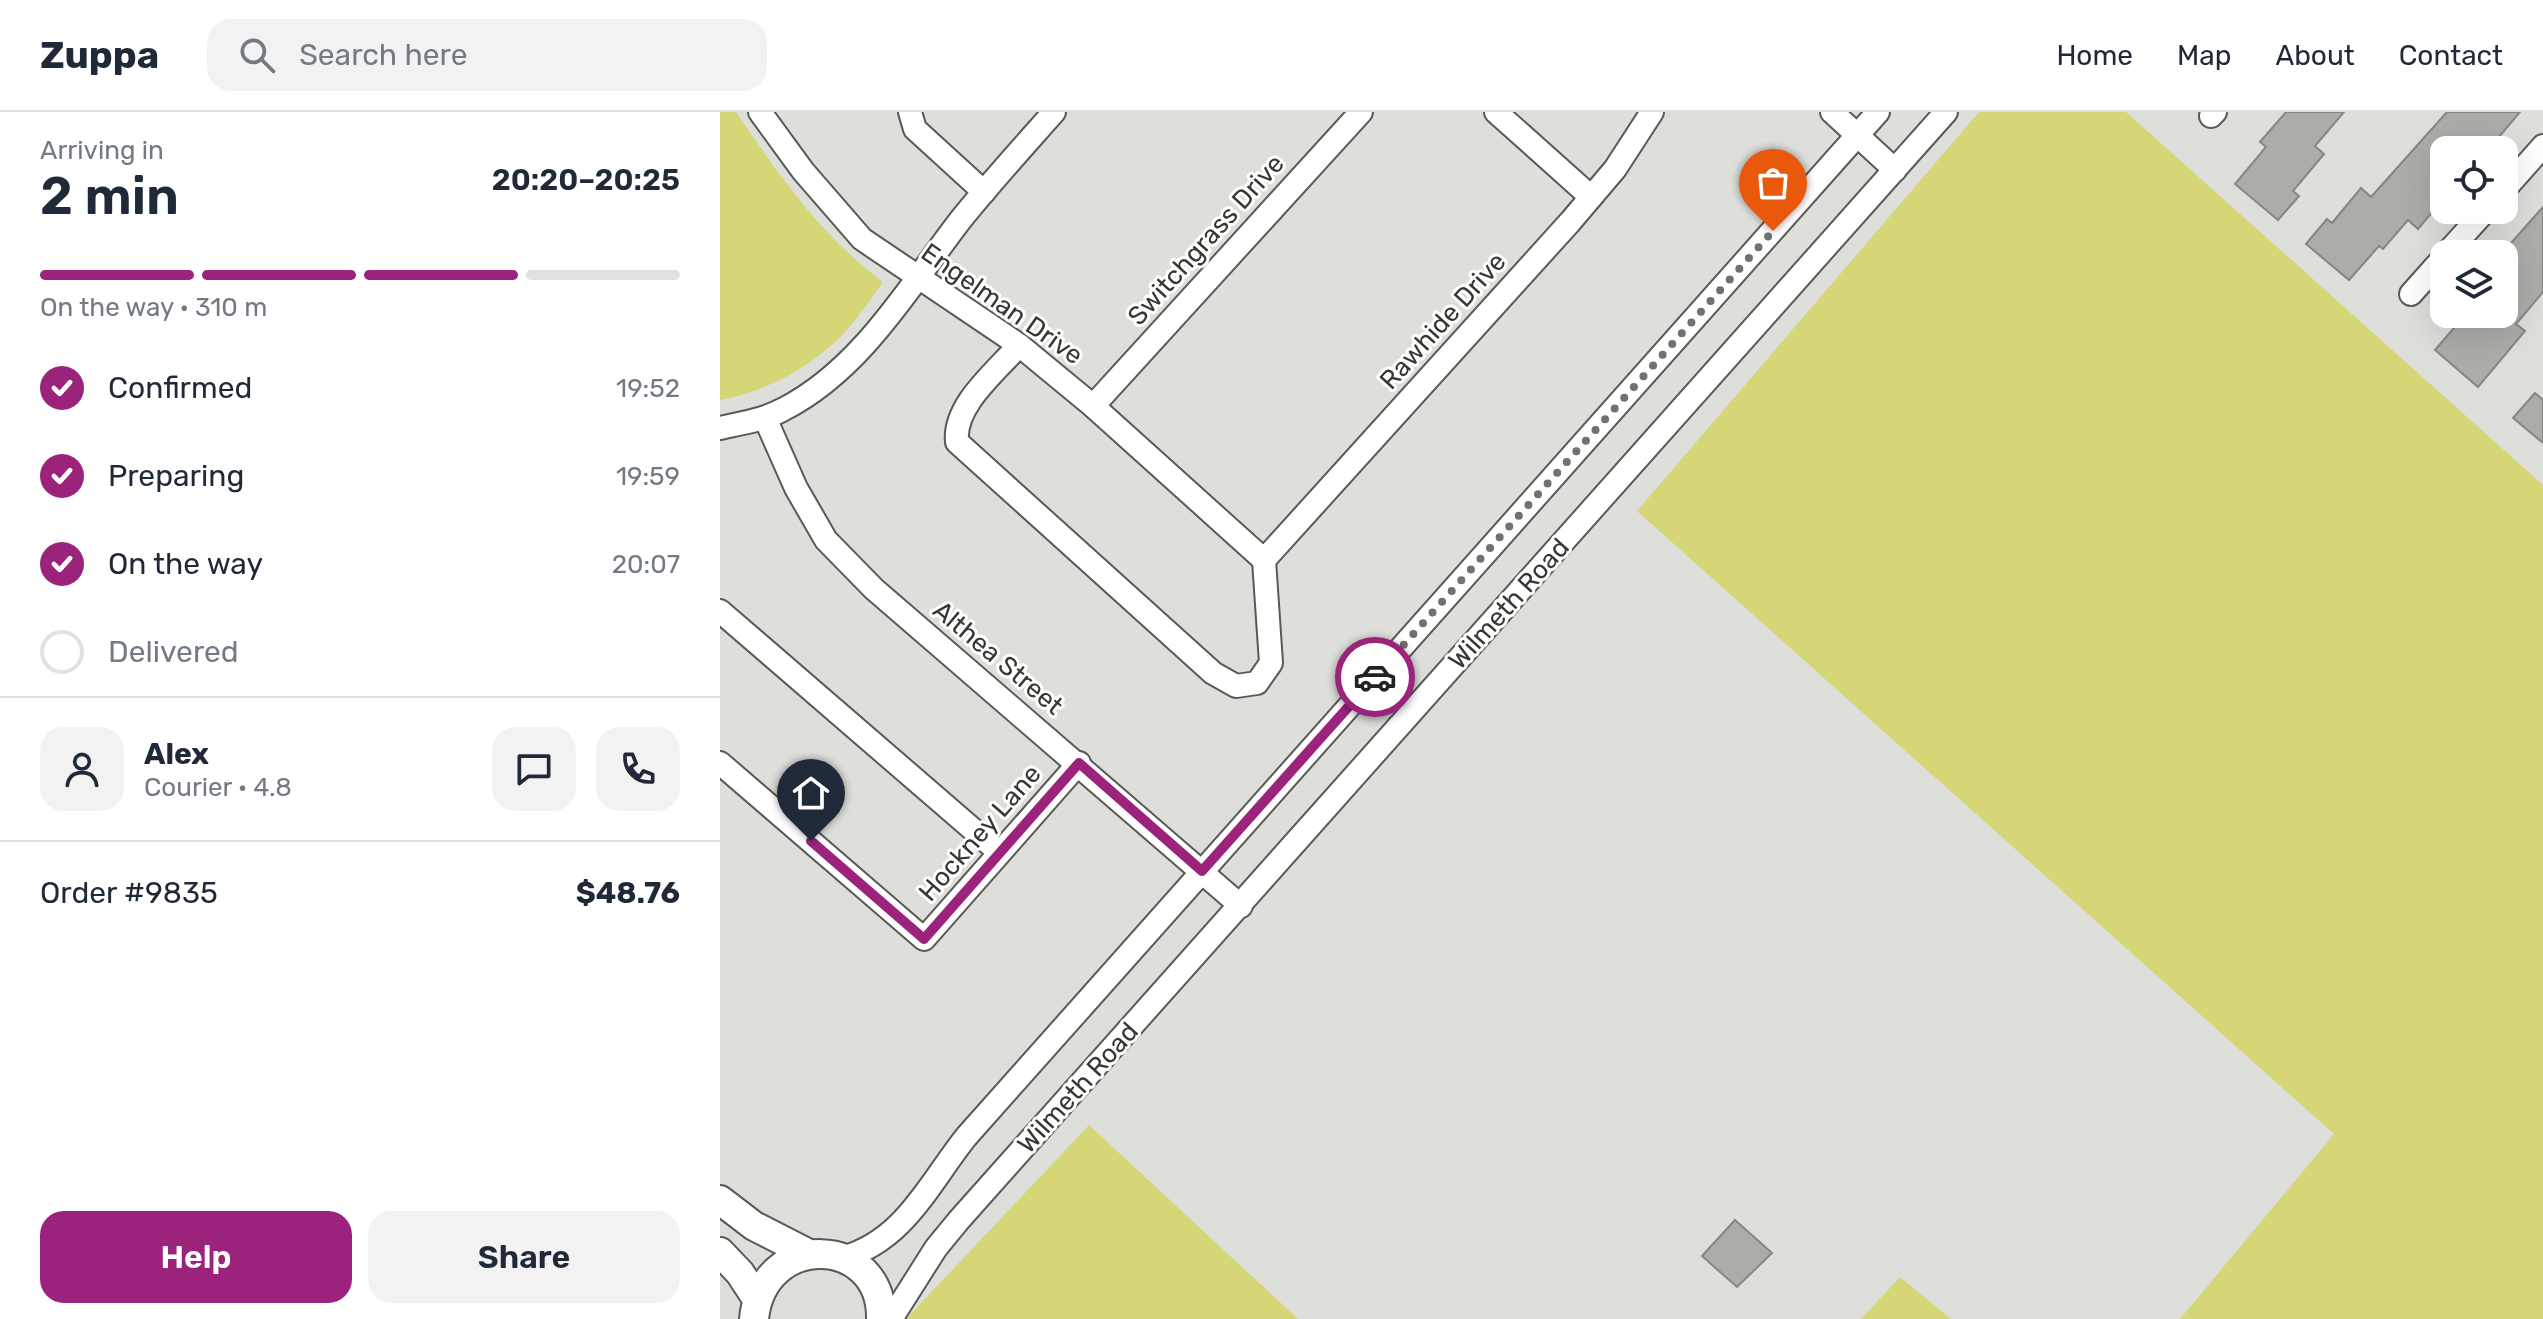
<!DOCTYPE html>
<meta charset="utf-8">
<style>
:root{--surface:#fff;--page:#f2f2f3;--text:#1f2937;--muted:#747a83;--line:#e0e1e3;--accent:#9c237b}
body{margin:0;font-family:Rubik,sans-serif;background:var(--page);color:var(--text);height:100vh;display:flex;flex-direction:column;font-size:30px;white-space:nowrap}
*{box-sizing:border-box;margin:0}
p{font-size:26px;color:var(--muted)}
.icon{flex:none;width:44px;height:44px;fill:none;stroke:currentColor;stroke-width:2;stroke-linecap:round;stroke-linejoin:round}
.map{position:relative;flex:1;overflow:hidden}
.drawer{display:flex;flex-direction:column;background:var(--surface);width:720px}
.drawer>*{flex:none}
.buttons{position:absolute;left:1710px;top:24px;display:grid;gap:16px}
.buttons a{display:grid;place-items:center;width:88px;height:88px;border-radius:16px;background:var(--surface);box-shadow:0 8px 32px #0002;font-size:40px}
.pin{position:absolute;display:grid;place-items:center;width:68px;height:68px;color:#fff;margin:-82px -34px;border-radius:50% 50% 50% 0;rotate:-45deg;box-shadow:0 0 8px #0007}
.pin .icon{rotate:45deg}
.courier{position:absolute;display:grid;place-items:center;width:80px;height:80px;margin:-40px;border:6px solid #9c237b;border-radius:50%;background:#fff;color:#222;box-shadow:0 2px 10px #0007}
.headline em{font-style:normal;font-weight:600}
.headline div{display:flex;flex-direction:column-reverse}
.headline{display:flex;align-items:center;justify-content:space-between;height:136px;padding:0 40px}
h1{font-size:52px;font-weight:600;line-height:60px}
.bar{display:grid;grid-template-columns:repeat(4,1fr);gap:12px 8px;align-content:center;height:96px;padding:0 40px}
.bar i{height:10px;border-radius:6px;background:var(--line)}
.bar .active{background:var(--accent)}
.bar p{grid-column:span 4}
.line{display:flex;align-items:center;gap:20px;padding:0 40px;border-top:2px solid var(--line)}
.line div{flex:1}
.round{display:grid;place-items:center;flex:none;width:84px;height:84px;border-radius:24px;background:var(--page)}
ol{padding:0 40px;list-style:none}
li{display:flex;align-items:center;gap:24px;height:88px}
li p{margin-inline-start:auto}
li .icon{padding:8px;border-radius:50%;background:var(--accent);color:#fff;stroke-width:4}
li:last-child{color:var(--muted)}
li i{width:44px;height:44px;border:4px solid var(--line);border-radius:50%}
.cta{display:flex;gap:16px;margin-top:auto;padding:16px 40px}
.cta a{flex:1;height:92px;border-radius:24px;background:var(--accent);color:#fff;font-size:32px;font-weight:600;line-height:92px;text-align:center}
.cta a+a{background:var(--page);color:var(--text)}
header{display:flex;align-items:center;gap:48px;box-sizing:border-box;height:112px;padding:0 40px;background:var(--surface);border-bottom:2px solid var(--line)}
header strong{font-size:38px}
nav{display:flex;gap:44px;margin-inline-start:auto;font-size:28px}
.search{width:560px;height:72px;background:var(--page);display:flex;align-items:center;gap:20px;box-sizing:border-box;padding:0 28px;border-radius:24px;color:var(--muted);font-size:30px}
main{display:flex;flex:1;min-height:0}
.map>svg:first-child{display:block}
.green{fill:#d5d675}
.building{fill:#acaca9;stroke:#868683;stroke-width:2}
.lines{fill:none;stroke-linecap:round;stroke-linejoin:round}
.minor-casing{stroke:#595956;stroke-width:26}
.major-casing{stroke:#595956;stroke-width:32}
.minor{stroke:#fff;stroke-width:22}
.major{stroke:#fff;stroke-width:28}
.done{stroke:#717170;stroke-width:8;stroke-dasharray:0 14.4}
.route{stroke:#9c237b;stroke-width:10}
.labels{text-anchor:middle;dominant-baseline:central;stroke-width:6;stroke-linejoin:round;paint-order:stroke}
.street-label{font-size:26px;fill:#373736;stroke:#fffffe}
</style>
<header>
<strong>Zuppa</strong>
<div class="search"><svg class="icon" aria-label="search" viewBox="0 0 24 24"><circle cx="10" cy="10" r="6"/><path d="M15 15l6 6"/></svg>Search here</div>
<nav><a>Home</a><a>Map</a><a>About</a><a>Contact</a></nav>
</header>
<main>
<section class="drawer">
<div class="headline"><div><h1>2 min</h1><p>Arriving in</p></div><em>20:20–20:25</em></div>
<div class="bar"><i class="active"></i><i class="active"></i><i class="active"></i><i></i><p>On the way · 310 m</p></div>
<ol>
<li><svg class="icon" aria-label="check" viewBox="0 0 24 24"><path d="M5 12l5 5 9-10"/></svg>Confirmed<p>19:52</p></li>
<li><svg class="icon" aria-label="check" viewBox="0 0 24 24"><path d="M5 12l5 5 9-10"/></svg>Preparing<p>19:59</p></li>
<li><svg class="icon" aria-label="check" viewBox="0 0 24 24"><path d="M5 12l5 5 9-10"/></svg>On the way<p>20:07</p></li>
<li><i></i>Delivered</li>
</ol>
<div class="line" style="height:144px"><a class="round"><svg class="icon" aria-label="person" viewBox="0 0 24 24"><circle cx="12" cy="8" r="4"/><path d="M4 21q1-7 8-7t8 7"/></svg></a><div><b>Alex</b><p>Courier · 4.8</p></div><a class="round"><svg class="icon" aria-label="chat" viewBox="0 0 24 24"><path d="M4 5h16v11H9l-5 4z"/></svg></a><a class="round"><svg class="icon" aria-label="phone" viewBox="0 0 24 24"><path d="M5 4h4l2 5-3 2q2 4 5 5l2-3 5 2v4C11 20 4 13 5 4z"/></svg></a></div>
<div class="line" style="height:104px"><div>Order #9835</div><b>$48.76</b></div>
<div class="cta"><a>Help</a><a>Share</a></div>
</section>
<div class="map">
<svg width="1823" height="1207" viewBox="0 0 1823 1207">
<rect width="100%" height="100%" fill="#dededb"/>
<g class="green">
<path d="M 0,0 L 16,0 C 59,63 101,124 163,170 C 151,186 139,205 125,220 C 93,254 46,280 0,288 Z"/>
<polygon points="1259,0 1406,0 1823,373 1823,1207 1460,1207 1614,1022 917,399"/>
<polygon points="369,1013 578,1207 186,1207"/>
<polygon points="1180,1165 1231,1207 1141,1207"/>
</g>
<g class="building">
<polygon points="1566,0 1624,0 1595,34 1604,42 1573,79 1579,84 1558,108 1515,72 1546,35 1540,30"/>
<polygon points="1727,0 1800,0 1768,38 1724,38 1724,86 1698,117 1688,108 1663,137 1659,134 1629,168 1586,132 1607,107 1612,111 1641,76 1651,85"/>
<polygon points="1823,95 1823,180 1796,212 1805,219 1758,275 1715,238 1746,202 1784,202 1784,139"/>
<polygon points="1815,281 1823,288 1823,331 1793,306"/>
<polygon points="1015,1108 1052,1141 1017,1175 982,1144"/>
</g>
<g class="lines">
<g class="minor-casing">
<g id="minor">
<polyline points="40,0 83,59 142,127 299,233 373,294 544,448"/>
<polyline points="190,0 195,17 264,80"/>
<polyline points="776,0 871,85"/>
<polyline points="1112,0 1175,58"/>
<polyline points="1491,4 1495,0"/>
<polyline points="1784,78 1823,34"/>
<polyline points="1726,142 1766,98"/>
<polyline points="1691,182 1724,145"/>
<path d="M 299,233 C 277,259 233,293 237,330 L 493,561 L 516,574 L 537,571 L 551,551 L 544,448"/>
<polyline points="373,294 641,0"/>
<polyline points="45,306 76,376 106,428 154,477 521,794"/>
<path d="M 0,316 C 22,311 44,308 64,297 C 142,257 190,173 242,106 C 271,70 303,35 334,0"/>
<polyline points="544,448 850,110 895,57 932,0"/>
<polyline points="0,499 279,740"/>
<polyline points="0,651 204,827 359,651"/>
<path d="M 122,1146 C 184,1129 208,1073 246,1025 L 1158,0"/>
<polyline points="171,1207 216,1136 239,1108 1226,0"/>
</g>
</g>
<g class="major-casing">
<g id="major">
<polyline points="0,1088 34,1114 89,1142"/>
<polyline points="0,1140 20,1161 37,1187"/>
<path d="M 34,1207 C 43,1118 163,1123 161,1207"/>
</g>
</g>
<use href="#minor" class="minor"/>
<use href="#major" class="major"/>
</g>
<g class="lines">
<polyline class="done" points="655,565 1053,119"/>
<polyline class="route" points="91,729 204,827 359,651 482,759 655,565"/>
</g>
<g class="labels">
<g class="street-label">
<text transform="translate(486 128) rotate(-48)">Switchgrass Drive</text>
<text transform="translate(282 192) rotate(35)">Engelman Drive</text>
<text transform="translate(723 209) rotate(-48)">Rawhide Drive</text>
<text transform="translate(789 492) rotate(-48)">Wilmeth Road</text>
<text transform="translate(278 546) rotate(40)">Althea Street</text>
<text transform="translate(260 721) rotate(-49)">Hockney Lane</text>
<text transform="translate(358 976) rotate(-48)">Wilmeth Road</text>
</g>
</g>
</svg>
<div class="buttons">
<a><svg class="icon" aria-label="locate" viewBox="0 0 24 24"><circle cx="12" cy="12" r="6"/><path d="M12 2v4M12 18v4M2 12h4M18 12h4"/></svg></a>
<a><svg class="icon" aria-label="layers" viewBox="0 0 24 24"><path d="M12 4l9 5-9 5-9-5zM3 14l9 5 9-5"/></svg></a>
</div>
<div class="pin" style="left:1053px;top:119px;background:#ea580c"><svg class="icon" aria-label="bag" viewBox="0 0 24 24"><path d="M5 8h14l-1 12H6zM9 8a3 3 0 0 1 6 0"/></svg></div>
<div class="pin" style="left:91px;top:729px;background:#1f2937"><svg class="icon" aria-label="home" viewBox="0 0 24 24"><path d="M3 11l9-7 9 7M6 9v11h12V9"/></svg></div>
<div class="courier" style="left:655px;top:565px"><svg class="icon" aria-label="car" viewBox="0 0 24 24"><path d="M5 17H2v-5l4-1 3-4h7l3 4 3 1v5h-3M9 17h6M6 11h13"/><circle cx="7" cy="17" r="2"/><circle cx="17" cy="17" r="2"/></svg></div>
</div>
</main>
